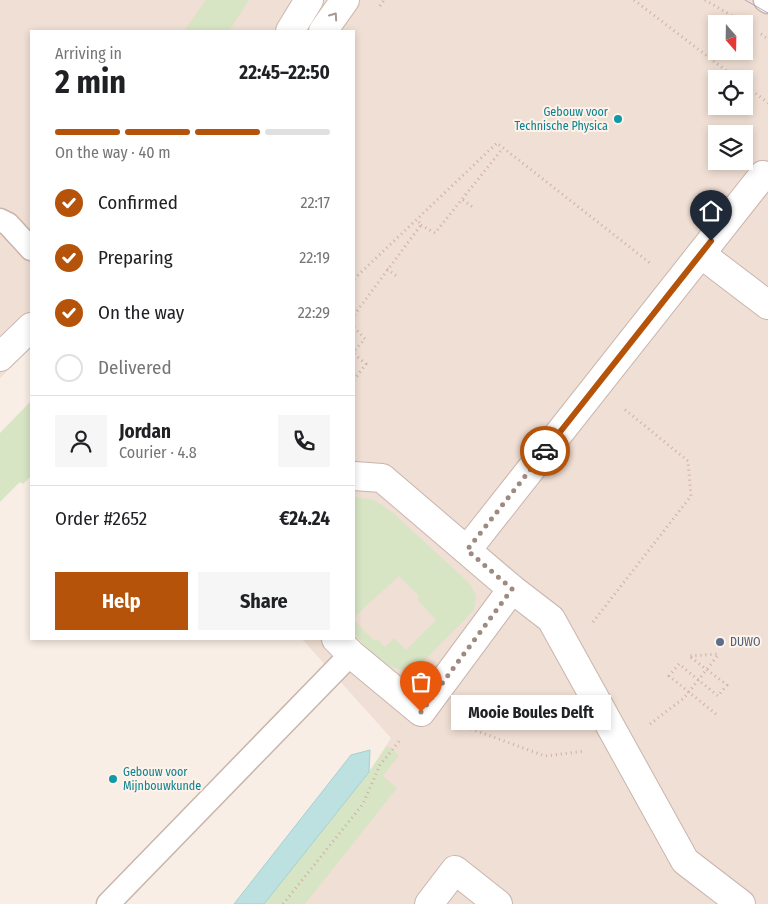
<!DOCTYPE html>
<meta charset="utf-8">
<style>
:root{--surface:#fff;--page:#f6f6f6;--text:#202124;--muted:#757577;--line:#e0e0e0;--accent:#b45309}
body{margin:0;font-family:"Fira Sans Condensed",sans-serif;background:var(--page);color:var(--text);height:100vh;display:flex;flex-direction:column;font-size:19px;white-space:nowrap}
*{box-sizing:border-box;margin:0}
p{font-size:16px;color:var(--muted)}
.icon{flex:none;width:28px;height:28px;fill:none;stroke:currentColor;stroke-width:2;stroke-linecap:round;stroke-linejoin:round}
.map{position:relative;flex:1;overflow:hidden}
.panel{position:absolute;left:30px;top:30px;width:325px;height:610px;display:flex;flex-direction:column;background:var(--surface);border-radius:0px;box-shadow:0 2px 8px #0003}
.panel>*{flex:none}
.needle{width:32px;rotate:160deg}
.controls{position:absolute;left:708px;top:15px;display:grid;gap:10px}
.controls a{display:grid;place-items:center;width:45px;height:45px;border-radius:0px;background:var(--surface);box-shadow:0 2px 8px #0003;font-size:25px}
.pin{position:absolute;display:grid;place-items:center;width:42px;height:42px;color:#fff;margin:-51px -21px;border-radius:50% 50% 50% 0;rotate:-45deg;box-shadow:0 0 5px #0007}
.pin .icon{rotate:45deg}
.courier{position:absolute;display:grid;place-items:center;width:50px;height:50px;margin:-25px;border:4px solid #b45309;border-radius:50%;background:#fff;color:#222;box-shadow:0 1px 6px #0007}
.bubble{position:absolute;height:35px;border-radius:0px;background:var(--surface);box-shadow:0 2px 8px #0003;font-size:16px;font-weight:700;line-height:35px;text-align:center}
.summary em{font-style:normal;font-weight:700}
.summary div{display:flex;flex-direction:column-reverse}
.summary{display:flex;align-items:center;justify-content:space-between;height:85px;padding:0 25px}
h1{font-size:32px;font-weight:700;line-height:38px}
.bar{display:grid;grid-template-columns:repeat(4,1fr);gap:8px 5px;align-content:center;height:60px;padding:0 25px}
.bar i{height:6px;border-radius:4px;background:var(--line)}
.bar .selected{background:var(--accent)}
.bar p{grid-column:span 4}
.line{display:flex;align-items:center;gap:12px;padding:0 25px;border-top:1px solid var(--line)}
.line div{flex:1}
.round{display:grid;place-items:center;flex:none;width:52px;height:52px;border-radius:0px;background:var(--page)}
ol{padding:0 25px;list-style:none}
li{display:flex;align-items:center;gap:15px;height:55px}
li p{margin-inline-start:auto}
li .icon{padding:5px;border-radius:50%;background:var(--accent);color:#fff;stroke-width:4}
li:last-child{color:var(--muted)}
li i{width:28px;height:28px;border:2px solid var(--line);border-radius:50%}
.primary-button{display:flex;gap:10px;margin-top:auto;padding:10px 25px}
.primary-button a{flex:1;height:58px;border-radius:0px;background:var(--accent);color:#fff;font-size:20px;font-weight:700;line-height:58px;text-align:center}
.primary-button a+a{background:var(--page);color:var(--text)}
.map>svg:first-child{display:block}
.residential{fill:#f0dfd4;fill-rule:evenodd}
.green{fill:#d7e5c5}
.water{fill:#bce1e0;stroke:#a3d1d1}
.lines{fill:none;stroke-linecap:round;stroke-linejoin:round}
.service-casing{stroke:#c9b5ac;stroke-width:25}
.pedestrian-casing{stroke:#c9b5ac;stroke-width:30}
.minor-casing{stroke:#c9b5ac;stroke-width:30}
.secondary-casing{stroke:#ceb7ad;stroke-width:30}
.path{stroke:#d0aea3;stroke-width:3;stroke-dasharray:1 4;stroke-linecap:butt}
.service{stroke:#fff;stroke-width:22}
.pedestrian{stroke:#fff;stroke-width:28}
.minor{stroke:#fff;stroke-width:28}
.secondary{stroke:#fff;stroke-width:28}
.tram{stroke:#b0a5c1;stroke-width:1}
.oneway{stroke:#a99894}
.done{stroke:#9f8a82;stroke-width:5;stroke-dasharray:0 9}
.route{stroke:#b45309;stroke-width:6}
.culture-dot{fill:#0f9aa8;stroke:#fdf3eb;stroke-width:2}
.service-dot{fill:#5c6f8a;stroke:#fdf3eb;stroke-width:2}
.labels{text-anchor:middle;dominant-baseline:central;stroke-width:4;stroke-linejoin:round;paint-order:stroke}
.culture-label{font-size:12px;fill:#0d838f;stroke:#fdf3eb;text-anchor:end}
.service-label{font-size:12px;fill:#4e5e75;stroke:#fdf3eb;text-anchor:start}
</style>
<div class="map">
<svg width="768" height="904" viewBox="0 0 768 904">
<rect width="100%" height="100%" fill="#f9eee5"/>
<path class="residential" d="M 0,0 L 768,0 L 768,904 L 264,904 L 369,772 L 391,738 L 302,639 L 354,639 L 354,31 L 31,31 L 31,348 L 0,378 ZM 716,24 L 744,24 L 744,51 L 716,51 ZM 716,79 L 744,79 L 744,106 L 716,106 ZM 716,134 L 744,134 L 744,161 L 716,161 Z"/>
<g class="green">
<polygon points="206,0 249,0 229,31 184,31"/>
<polygon points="31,401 31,476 23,484 20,482 0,502 0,433"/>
<path d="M 354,497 L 374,500 L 392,512 L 470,584 L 476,596 L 474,610 L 415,670 C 387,674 372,652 354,634 L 354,620 L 374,641 L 377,639 L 385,647 L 394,638 L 406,650 L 436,620 L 417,599 L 419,596 L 399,576 L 354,617 Z"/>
<polygon points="387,746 399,755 383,776 397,788 305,904 264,904 369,772"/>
</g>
<polygon class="water" points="370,750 369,772 264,904 234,904 351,755"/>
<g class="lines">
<g class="service-casing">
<g id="service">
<polyline points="765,0 768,2"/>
<polyline points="0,220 8,224 31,249"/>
<polyline points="108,904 351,654"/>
</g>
</g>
<g class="pedestrian-casing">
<g id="pedestrian">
<polyline points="512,589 551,619 685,861 741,904"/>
<polyline points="429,904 455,870 498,904"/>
</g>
</g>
<g class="minor-casing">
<g id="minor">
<polyline points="701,254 768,305"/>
<polyline points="467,550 763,175"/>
<polyline points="336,639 351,654 421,712 512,589 382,478 354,476"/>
</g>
</g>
<g class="secondary-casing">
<g id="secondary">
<polyline points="290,31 309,0"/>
<polyline points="323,31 345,0"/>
<polyline points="0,357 31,327"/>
</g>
</g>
<g class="path">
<polyline points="634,0 737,79"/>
<polyline points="705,0 739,20"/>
<polyline points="380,6 384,0"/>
<polyline points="761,34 768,39"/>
<polyline points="744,84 768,103"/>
<polyline points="463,200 474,208"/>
<polyline points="421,225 435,233 503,148"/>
<polyline points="387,269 398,277"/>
<polyline points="354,279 497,143 650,263"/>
<polyline points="354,315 421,225 417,219"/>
<polyline points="354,327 365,339 354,351"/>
<polyline points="354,354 366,364 354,380"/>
<polyline points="593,622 691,496 688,461 623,408"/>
<polyline points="716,714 669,676 679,664 718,696 727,685 689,656 718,654"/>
<polyline points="459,720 466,727 545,756 585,751"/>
<polyline points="650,724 684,698 719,654"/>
<polyline points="283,904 363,804 380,765 401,739"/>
</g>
<use href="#service" class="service"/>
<use href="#pedestrian" class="pedestrian"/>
<use href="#minor" class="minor"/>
<use href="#secondary" class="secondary"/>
<polyline class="tram" points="745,0 768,13"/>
</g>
<defs><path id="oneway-chevron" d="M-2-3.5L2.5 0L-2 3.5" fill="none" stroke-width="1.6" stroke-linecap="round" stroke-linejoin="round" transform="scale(1.25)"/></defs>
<use class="oneway" href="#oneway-chevron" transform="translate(334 16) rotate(-55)"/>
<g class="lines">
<polyline class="done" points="421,712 512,589 467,550 545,451"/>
<polyline class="route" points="545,451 711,241"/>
</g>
<g class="culture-dot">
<circle cx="618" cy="119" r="5"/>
<circle cx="113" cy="779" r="5"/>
</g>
<circle class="service-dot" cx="720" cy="642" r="5"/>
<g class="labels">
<g class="culture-label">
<text x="608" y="112">Gebouw voor<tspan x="608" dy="14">Technische Physica</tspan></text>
<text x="123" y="772" text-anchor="start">Gebouw voor<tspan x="123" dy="14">Mijnbouwkunde</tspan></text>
</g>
<g class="service-label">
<text x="730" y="642">DUWO</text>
</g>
</g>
</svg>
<div class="controls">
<a><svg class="needle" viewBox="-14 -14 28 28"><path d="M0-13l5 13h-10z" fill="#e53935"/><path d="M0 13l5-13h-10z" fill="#757577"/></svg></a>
<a><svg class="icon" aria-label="locate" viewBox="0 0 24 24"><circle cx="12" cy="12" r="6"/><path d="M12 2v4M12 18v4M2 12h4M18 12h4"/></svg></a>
<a><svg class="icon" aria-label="layers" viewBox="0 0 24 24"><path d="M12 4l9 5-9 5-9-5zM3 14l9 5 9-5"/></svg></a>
</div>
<div class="pin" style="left:421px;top:712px;background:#ea580c"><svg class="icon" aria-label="bag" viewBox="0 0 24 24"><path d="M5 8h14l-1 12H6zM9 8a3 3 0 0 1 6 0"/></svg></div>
<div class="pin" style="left:711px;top:241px;background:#1f2937"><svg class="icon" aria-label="home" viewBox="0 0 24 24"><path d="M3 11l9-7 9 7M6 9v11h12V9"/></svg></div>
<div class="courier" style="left:545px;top:451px"><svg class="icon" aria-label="car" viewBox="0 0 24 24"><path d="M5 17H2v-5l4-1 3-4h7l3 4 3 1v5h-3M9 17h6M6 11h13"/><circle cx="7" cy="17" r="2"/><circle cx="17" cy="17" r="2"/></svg></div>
<div class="bubble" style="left:451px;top:695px;width:160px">Mooie Boules Delft</div>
<section class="panel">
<div class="summary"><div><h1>2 min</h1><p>Arriving in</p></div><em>22:45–22:50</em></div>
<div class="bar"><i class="selected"></i><i class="selected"></i><i class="selected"></i><i></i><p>On the way · 40 m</p></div>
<ol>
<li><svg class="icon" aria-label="check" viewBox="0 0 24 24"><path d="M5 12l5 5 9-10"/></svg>Confirmed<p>22:17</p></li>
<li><svg class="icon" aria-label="check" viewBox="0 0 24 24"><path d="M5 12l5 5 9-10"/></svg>Preparing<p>22:19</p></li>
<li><svg class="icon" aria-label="check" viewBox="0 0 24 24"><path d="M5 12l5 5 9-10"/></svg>On the way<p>22:29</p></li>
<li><i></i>Delivered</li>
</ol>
<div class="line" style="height:90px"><a class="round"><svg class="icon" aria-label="person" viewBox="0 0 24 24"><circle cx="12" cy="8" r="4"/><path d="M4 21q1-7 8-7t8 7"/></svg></a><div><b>Jordan</b><p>Courier · 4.8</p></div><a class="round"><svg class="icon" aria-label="phone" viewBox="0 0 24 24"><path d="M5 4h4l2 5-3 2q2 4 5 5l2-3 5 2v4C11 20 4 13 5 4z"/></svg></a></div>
<div class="line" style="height:65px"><div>Order #2652</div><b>€24.24</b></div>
<div class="primary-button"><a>Help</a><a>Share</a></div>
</section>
</div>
